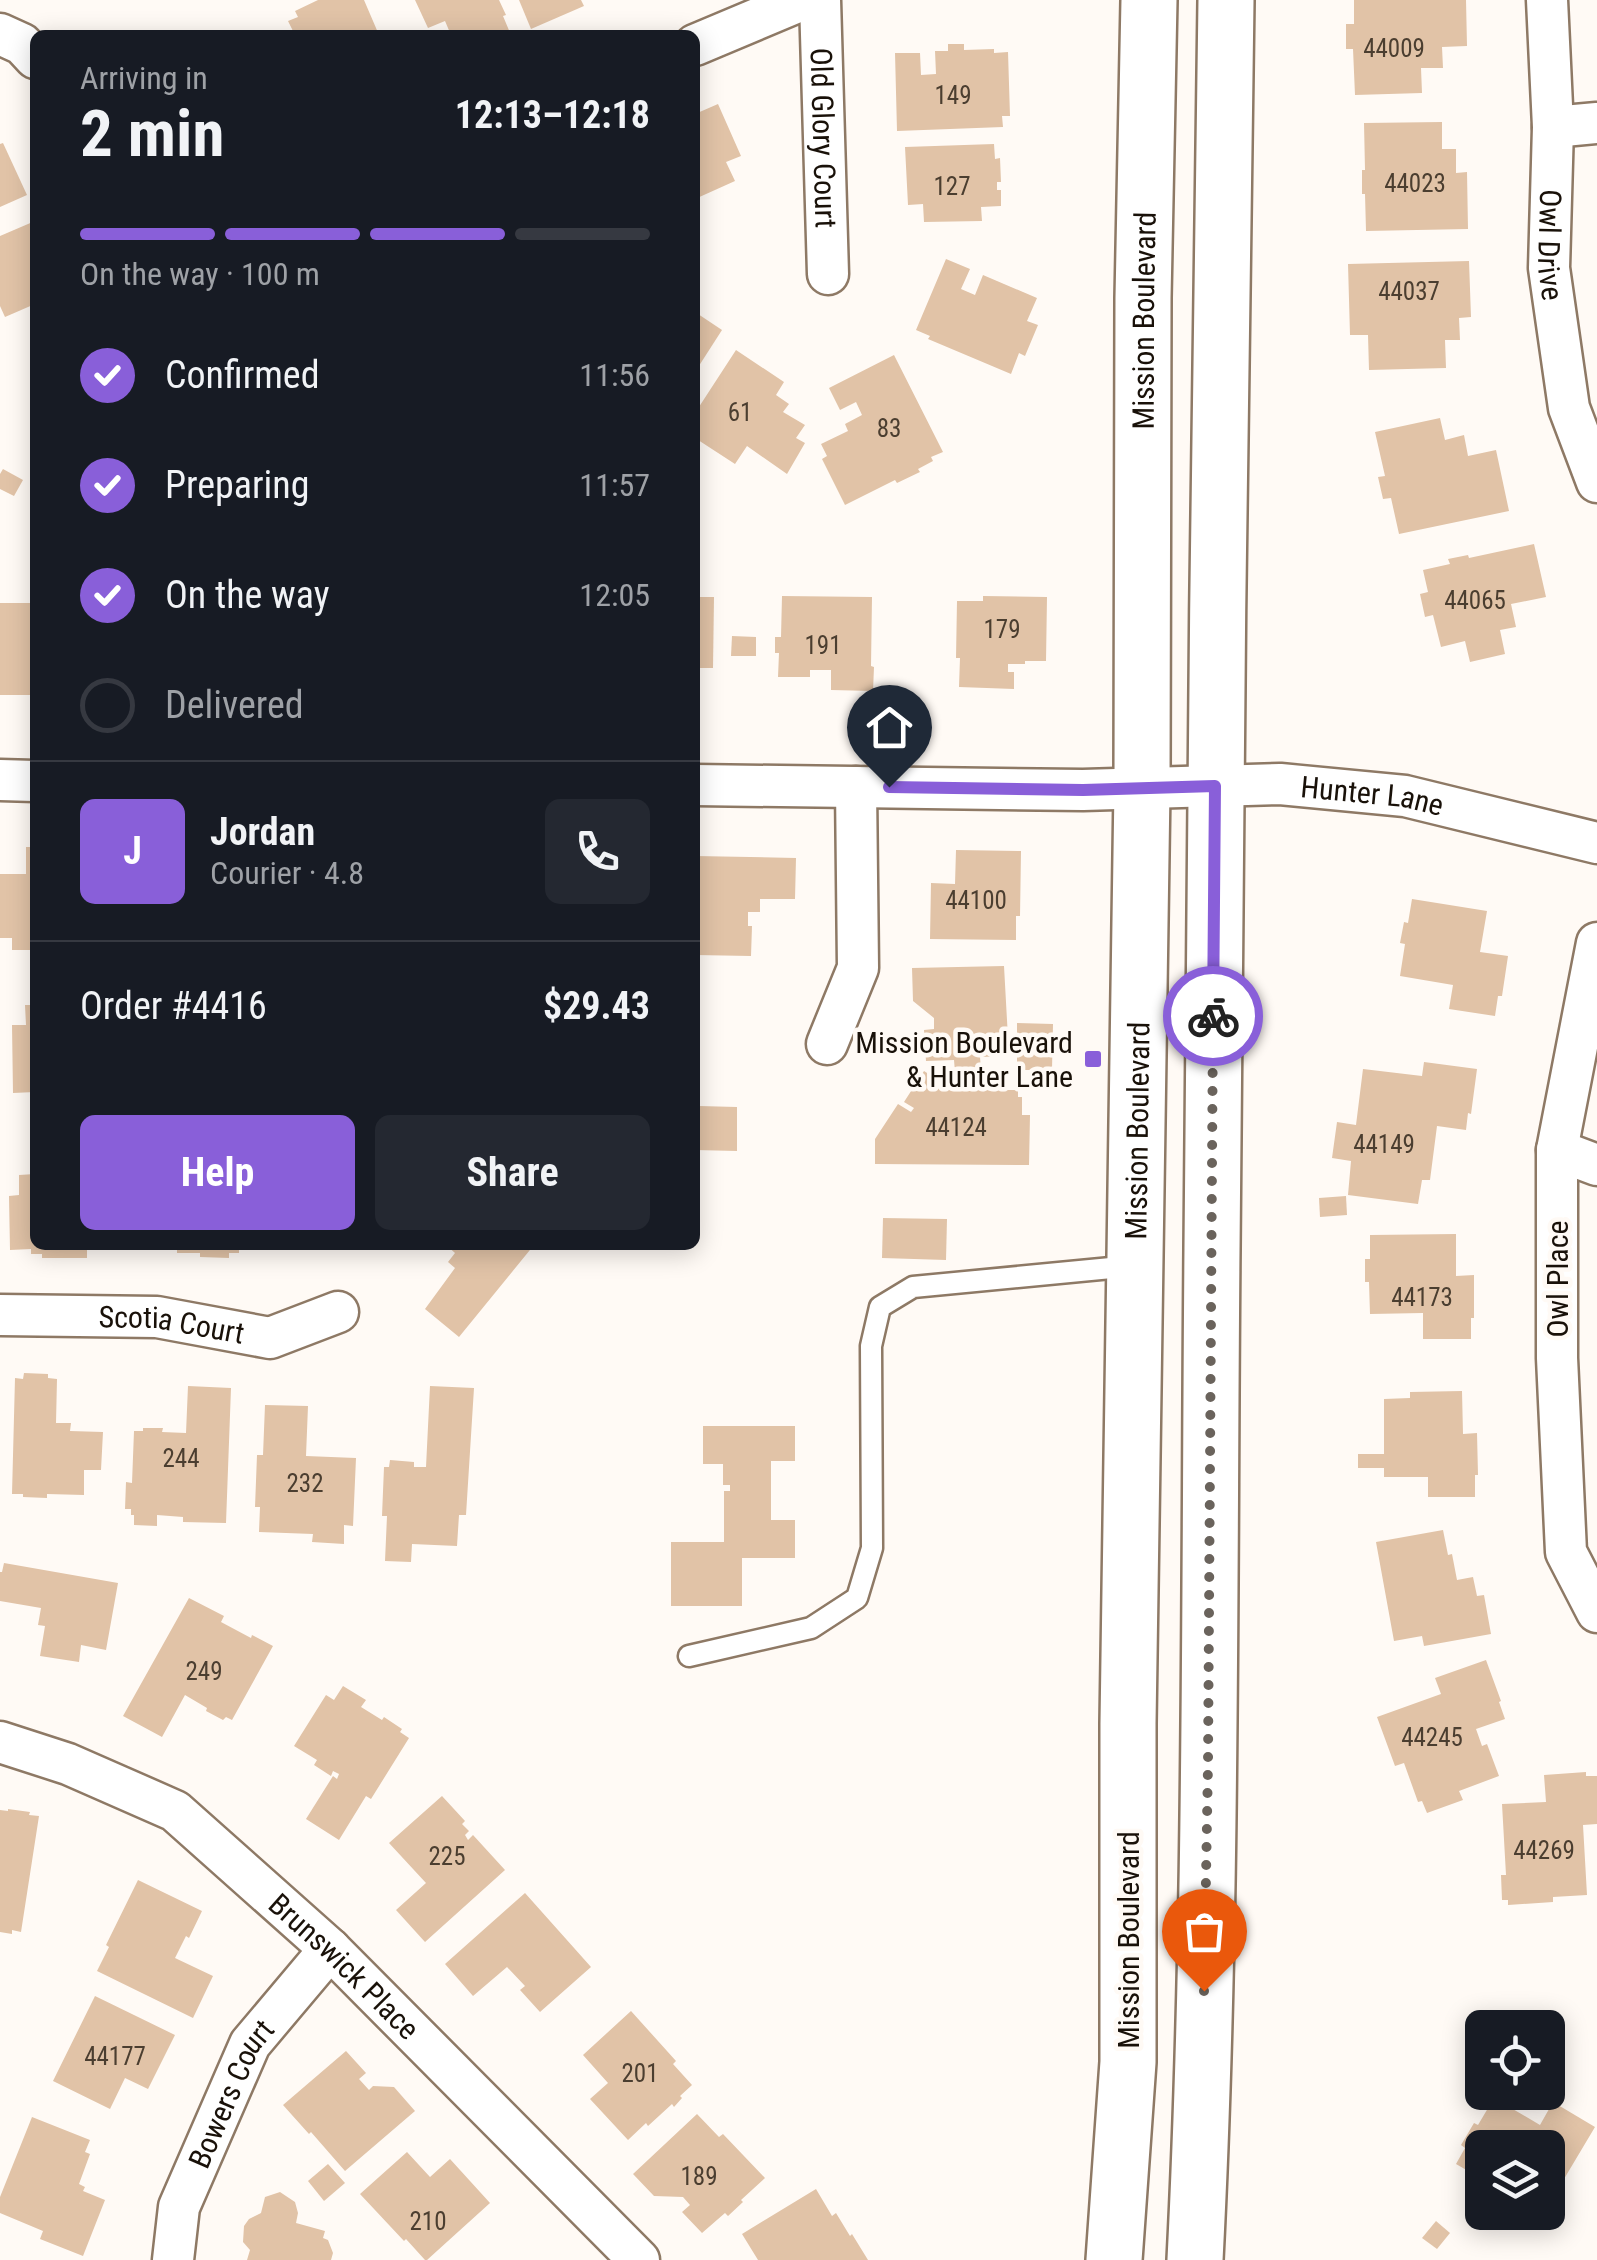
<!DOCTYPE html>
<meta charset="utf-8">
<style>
:root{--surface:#171b24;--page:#242831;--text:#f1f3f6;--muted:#9ea1a6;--line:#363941;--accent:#895fd9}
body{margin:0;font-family:"Roboto Condensed",sans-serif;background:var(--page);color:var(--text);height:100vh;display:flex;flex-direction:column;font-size:38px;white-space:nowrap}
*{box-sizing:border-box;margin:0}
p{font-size:32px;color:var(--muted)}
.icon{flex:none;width:55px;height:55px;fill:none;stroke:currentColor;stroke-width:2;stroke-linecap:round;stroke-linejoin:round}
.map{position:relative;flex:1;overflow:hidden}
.drawer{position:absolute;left:30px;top:30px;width:670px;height:1220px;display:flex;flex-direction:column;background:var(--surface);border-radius:15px;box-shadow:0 5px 25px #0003}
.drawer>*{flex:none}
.controls{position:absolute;left:1465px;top:2010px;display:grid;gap:20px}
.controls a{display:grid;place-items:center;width:100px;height:100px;border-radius:15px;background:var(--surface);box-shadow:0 5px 25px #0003;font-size:50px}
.pin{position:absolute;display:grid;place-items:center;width:85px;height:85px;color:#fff;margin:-102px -42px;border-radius:50% 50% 50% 0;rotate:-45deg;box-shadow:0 0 10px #0007}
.pin .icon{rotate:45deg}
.courier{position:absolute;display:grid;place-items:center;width:100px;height:100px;margin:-50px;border:8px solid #895fd9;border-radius:50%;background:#fff;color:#222;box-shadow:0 2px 12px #0007}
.head em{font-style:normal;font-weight:700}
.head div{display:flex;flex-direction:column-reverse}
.head{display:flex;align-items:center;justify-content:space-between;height:170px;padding:0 50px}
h1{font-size:65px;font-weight:700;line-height:75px}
.bar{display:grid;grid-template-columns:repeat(4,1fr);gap:15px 10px;align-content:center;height:120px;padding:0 50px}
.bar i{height:12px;border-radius:8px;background:var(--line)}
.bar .active{background:var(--accent)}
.bar p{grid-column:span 4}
.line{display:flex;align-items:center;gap:25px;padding:0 50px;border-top:2px solid var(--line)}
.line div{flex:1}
.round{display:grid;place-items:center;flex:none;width:105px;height:105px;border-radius:15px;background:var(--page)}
ol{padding:0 50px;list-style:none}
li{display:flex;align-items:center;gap:30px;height:110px}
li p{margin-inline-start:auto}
li .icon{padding:10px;border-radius:50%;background:var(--accent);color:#fff;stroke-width:4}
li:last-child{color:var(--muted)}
li i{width:55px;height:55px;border:5px solid var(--line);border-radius:50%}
.cta{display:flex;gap:20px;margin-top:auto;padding:20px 50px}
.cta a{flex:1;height:115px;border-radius:15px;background:var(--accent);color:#fff;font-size:40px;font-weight:700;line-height:115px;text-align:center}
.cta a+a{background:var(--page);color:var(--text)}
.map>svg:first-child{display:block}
.building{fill:#e1c3a7}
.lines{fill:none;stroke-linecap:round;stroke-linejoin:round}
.service-casing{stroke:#8e7965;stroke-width:25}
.minor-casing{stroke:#8e7965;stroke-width:45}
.primary-casing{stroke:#8e7965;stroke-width:60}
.service{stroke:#fff;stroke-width:20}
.minor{stroke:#fff;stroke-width:40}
.primary{stroke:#fff;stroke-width:55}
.done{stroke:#6a635c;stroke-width:10;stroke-dasharray:0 18}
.route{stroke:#895fd9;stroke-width:12}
.poi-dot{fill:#895fd9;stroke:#fffaf5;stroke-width:4}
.labels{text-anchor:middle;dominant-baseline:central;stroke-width:9;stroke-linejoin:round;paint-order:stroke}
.number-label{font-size:25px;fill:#4b3e30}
.street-label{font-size:30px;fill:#191109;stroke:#fffaf5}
.poi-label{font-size:30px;fill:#191109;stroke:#fffaf5;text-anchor:end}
</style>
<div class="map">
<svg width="1597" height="2260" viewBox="0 0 1597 2260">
<rect width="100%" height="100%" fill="#fffaf5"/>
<g class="building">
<polygon points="318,0 364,0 379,35 295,35 288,21 298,17 295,11"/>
<polygon points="415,0 499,0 506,15 503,16 511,35 451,35 445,21 428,28"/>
<polygon points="519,0 581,0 584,6 531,29"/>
<polygon points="1354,0 1466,0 1467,46 1442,47 1443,68 1421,68 1422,93 1355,95 1353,49 1346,49 1346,24 1354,24"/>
<polygon points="948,44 964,44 964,50 994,49 994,53 1008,52 1010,116 1002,116 1003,127 897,131 895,53 920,53 921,75 936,74 935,51 948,51"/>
<polygon points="718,104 741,156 726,162 735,181 695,199 695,114"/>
<polygon points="1442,122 1442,149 1456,149 1456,173 1467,172 1468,229 1366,231 1365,194 1362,194 1362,170 1365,170 1364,123"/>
<polygon points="3,143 27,195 0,207 0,144"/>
<polygon points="994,144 995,159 1000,158 1001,182 997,182 997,190 1001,190 1001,206 981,207 982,221 924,222 923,204 908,205 905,147"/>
<polygon points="35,221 35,304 5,317 0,306 0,236"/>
<polygon points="946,259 970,269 961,289 975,295 983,275 1037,298 1027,321 1038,325 1025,356 1019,353 1011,374 928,339 930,336 916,330"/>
<polygon points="1469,261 1471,317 1459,318 1460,340 1445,340 1446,368 1369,370 1368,335 1350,335 1348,264"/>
<polygon points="695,312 722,330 695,372"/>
<polygon points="736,350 784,382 776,395 789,404 783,412 805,425 796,438 805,443 787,474 747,446 735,464 695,438 695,413"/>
<polygon points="894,355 943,452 931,457 933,461 918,469 920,472 897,483 895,480 845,505 822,459 827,456 821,444 848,431 845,424 862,415 856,402 840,410 829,388"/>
<polygon points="1440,418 1445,440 1464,435 1468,456 1496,450 1509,511 1399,534 1391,498 1383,499 1378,477 1385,476 1375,432"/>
<polygon points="3,469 23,480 14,496 0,489 0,474"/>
<polygon points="1534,544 1546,597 1511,604 1516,627 1500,630 1505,654 1470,662 1465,641 1441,647 1433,615 1425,617 1420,594 1428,592 1423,570 1450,564 1448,559 1468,555 1469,558"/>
<polygon points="782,596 872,597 871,666 874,667 873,691 831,690 831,670 810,670 810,677 778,677 779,653 775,653 775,637 781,637"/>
<polygon points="983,596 1047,597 1046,661 1025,661 1025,664 1008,664 1008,672 1014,672 1014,689 959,687 960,658 956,658 957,601 983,601"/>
<polygon points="695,597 714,597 713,668 695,668"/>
<polygon points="0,603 30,603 30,608 35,608 35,695 0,695"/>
<polygon points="732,636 756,637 756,656 731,656"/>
<polygon points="26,847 35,847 35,950 12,950 12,938 0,938 0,874 26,874"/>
<polygon points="956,850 1021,851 1020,916 1016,916 1016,940 930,939 931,883 955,884"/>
<polygon points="695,856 796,858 795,899 760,899 760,912 748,912 748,926 752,926 751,956 695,955"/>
<polygon points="1412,899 1487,911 1480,952 1508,956 1502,996 1498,996 1495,1016 1449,1009 1453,985 1400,976 1405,944 1400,943 1404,922 1408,923"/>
<polygon points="1004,966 1009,1056 980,1057 981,1070 955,1072 954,1060 926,1061 924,1030 934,1029 934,1018 913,1001 912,968"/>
<polygon points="25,1005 35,1005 35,1092 13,1093 12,1025 26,1025"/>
<polygon points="1017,1023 1053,1024 1052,1070 1017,1070"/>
<polygon points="695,1051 700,1051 699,1106 737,1107 737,1151 695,1150"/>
<polygon points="1424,1062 1477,1069 1471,1114 1468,1113 1466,1130 1437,1126 1430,1180 1422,1180 1418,1204 1348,1195 1351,1161 1332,1158 1337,1122 1356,1125 1363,1069 1422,1076"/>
<polygon points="924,1071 953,1090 1018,1090 1018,1097 1022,1097 1022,1115 1030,1115 1029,1165 875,1164 875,1139 898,1104 911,1112 914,1108 904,1102"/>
<polygon points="35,1174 35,1245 87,1245 87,1258 42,1258 42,1254 31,1254 31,1249 10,1250 9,1196 19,1195 19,1175"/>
<polygon points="1346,1196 1347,1215 1320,1217 1319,1198"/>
<polygon points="883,1218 947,1219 946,1260 882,1258"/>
<polygon points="1456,1234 1456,1276 1474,1275 1474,1318 1471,1318 1471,1339 1423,1339 1423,1313 1370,1314 1369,1282 1365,1282 1365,1259 1370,1259 1370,1235"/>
<polygon points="177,1245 239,1245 239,1253 229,1253 229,1258 200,1257 200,1253 177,1253"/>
<polygon points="446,1245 534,1245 459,1337 425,1309 455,1268 448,1262 455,1253"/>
<polygon points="24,1373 48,1374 48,1378 57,1379 56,1423 71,1423 70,1431 103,1432 101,1470 84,1470 84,1495 47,1494 47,1498 23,1497 23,1494 12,1494 15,1378 23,1379"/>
<polygon points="188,1386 231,1388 226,1523 183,1522 183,1517 157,1515 157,1526 134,1525 134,1515 131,1515 131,1509 125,1509 126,1482 132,1483 134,1431 143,1431 143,1428 163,1428 162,1432 186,1433"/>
<polygon points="430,1386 474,1388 466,1515 459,1515 457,1546 412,1544 411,1562 385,1561 387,1516 382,1516 384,1467 389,1467 390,1460 414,1462 414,1467 426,1467"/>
<polygon points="1462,1391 1463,1434 1477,1433 1478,1475 1475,1475 1475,1497 1428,1497 1428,1477 1384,1477 1384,1468 1358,1468 1358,1454 1384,1454 1384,1399 1410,1398 1410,1392"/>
<polygon points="265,1405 308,1406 306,1456 356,1458 353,1526 344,1525 344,1544 312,1542 313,1534 259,1532 260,1507 255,1507 257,1455 263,1455"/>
<polygon points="703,1426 795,1426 795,1461 771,1461 771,1520 795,1520 795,1558 742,1558 742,1606 671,1606 671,1542 724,1542 724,1491 730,1491 730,1485 723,1485 723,1464 703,1464"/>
<polygon points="1443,1530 1448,1555 1452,1554 1457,1580 1473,1577 1477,1596 1484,1595 1491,1634 1424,1646 1422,1636 1394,1641 1376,1542"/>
<polygon points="4,1563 118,1583 106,1650 81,1645 79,1662 40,1656 45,1626 38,1625 41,1608 0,1601 0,1572 2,1572"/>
<polygon points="189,1598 224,1616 221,1622 251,1638 252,1635 273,1646 232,1720 226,1717 223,1720 206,1711 207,1708 185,1695 162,1737 123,1716"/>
<polygon points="1486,1660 1501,1701 1499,1702 1505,1719 1476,1729 1482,1746 1487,1744 1499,1776 1459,1791 1463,1800 1427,1813 1422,1801 1418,1802 1404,1763 1395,1766 1377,1717 1441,1694 1435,1678"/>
<polygon points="343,1686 366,1700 361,1707 382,1720 384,1717 402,1729 400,1732 409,1738 371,1799 366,1796 339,1840 306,1819 333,1776 337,1779 339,1774 333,1771 331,1776 314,1765 317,1760 294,1746 326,1695 334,1700"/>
<polygon points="1586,1772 1586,1776 1597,1776 1597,1824 1583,1825 1587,1895 1553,1897 1553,1902 1508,1905 1508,1900 1502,1900 1501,1875 1506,1875 1502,1804 1546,1802 1544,1775"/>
<polygon points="442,1796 465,1821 462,1824 469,1831 465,1835 468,1840 473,1835 505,1870 425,1942 396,1910 426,1883 389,1843"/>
<polygon points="8,1809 30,1812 29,1815 39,1816 21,1932 12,1930 12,1934 0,1932 0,1810 8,1811"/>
<polygon points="138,1880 202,1911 189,1938 186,1936 175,1958 213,1976 193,2018 97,1971 109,1947 106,1945"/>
<polygon points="525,1893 591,1967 540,2012 520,1990 525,1986 507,1967 473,1996 445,1964"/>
<polygon points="95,1996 175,2035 148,2089 125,2078 110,2109 53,2081"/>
<polygon points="631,2011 676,2061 673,2064 692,2085 680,2096 682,2098 674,2107 672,2104 648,2126 646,2123 628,2140 590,2099 608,2083 583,2055"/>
<polygon points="346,2051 366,2073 359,2079 369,2090 373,2086 394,2087 415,2111 345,2171 311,2132 309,2134 283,2105"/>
<polygon points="1494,2098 1540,2125 1553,2102 1595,2127 1564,2179 1548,2170 1548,2148 1482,2148 1482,2179 1456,2164 1465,2148 1461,2145 1474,2123 1478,2125"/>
<polygon points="697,2114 719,2137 723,2134 765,2178 741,2200 743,2202 728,2216 725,2213 702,2233 682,2212 690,2205 683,2197 654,2196 633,2174"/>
<polygon points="32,2117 90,2140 85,2152 90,2154 79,2184 85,2187 83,2191 105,2200 83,2256 40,2239 43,2231 0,2213 0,2197"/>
<polygon points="407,2152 430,2177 450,2159 490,2203 427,2260 425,2260 406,2239 404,2241 360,2194"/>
<polygon points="328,2164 345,2183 324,2201 308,2181"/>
<polygon points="816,2189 832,2216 836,2213 850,2236 852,2234 868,2260 758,2260 742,2234"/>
<polygon points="280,2192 295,2202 298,2213 296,2223 325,2231 323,2238 328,2240 333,2253 331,2260 247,2260 250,2250 243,2242 244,2226 249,2219 261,2213 265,2197"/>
<polygon points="1436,2221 1450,2233 1437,2249 1422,2238"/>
</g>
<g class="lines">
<g class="service-casing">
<polyline id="service" points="689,1656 811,1628 857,1598 872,1548 871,1346 880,1307 913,1287 1132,1266"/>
</g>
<g class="minor-casing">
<g id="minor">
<path id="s1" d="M 820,0 L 828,274"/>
<path id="s2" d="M 1547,0 L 1553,127 L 1549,268 L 1569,408 L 1597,482"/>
<polyline points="0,34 22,44 35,58"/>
<polyline points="695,45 802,0"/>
<polyline points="1553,127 1597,123"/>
<polyline points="0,780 35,781"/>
<path id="s3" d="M 695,785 L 1083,790 L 1280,784 L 1405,796 L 1597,843"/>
<polyline points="1597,943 1557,1150 1557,1358 1566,1552 1597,1612"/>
<polyline points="827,1044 858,968 856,787"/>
<polyline points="1557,1150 1597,1165"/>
<path id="s4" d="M 0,1315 L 157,1317 L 270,1338 L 338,1312"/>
<path id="s5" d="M 0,1742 L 68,1764 L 175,1811 L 330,1949 L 639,2260"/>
<path id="s6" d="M 173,2260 L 179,2207 L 250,2044 L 330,1949"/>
</g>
</g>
<g class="primary-casing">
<g id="primary">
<path id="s7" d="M 1114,2260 L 1128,2062 L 1128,1724 L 1142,788 L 1143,298 L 1149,0"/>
<path d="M 1195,2260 C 1212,1924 1209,1586 1212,1249 C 1214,833 1220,416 1226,0"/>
</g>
</g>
<use href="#service" class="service"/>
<use href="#minor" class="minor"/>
<use href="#primary" class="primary"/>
</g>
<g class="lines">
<polyline class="done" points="1204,1991 1208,1764 1213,1016"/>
<polyline class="route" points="889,787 1083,790 1215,786 1213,1016"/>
</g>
<rect class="poi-dot" x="1083" y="1049" width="20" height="20" rx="5"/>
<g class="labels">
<g class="number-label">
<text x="1394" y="48">44009</text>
<text x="953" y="95">149</text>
<text x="1415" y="183">44023</text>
<text x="952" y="186">127</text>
<text x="1409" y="291">44037</text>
<text x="740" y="412">61</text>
<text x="889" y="428">83</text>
<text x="1475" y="600">44065</text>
<text x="1002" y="629">179</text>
<text x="823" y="645">191</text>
<text x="976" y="900">44100</text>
<text x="956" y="1127">44124</text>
<text x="1384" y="1144">44149</text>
<text x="1422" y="1297">44173</text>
<text x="181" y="1458">244</text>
<text x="305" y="1483">232</text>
<text x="204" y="1671">249</text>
<text x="1432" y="1737">44245</text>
<text x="1544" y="1850">44269</text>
<text x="447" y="1856">225</text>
<text x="115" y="2056">44177</text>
<text x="640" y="2073">201</text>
<text x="699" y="2176">189</text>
<text x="428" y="2221">210</text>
</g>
<g class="street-label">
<text stroke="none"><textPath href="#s1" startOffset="138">Old Glory Court</textPath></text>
<text stroke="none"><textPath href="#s2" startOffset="245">Owl Drive</textPath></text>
<text stroke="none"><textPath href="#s7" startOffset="1940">Mission Boulevard</textPath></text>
<text stroke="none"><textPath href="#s3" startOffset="678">Hunter Lane</textPath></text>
<text stroke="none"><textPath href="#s7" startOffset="1130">Mission Boulevard</textPath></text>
<text transform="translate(1557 1279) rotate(-90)">Owl Place</text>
<text stroke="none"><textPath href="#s4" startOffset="172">Scotia Court</textPath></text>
<text transform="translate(1128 1940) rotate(-90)">Mission Boulevard</text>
<text stroke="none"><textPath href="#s5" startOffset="418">Brunswick Place</textPath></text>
<text stroke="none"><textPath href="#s6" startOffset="178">Bowers Court</textPath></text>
</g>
<g class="poi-label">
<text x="1073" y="1042">Mission Boulevard<tspan x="1073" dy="34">&amp; Hunter Lane</tspan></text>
</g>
</g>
</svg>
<div class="controls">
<a><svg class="icon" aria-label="locate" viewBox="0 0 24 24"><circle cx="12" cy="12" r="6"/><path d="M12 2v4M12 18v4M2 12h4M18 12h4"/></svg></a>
<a><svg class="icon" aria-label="layers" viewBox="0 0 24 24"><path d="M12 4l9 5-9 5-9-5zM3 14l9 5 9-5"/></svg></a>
</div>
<div class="pin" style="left:1204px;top:1991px;background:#ea580c"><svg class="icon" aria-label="bag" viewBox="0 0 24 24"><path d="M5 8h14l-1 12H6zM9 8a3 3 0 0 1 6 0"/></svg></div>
<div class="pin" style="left:889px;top:787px;background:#1f2937"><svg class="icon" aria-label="home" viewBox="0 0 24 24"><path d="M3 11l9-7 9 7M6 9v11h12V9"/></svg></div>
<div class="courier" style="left:1213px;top:1016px"><svg class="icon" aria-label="bike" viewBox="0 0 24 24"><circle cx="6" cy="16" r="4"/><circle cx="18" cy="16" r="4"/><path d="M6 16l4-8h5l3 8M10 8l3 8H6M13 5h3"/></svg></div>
<section class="drawer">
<div class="head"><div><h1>2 min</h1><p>Arriving in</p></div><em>12:13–12:18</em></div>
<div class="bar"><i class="active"></i><i class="active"></i><i class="active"></i><i></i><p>On the way · 100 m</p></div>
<ol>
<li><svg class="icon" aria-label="check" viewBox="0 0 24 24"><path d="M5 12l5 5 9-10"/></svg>Confirmed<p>11:56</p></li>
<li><svg class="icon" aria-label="check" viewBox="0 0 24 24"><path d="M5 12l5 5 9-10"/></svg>Preparing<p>11:57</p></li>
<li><svg class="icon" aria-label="check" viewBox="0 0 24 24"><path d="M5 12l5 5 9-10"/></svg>On the way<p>12:05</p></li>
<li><i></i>Delivered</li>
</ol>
<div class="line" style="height:180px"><b class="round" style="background:var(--accent);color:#fff">J</b><div><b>Jordan</b><p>Courier · 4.8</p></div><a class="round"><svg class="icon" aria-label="phone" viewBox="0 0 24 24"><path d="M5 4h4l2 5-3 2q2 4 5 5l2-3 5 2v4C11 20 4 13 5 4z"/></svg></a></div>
<div class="line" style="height:130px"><div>Order #4416</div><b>$29.43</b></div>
<div class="cta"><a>Help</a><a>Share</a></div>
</section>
</div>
